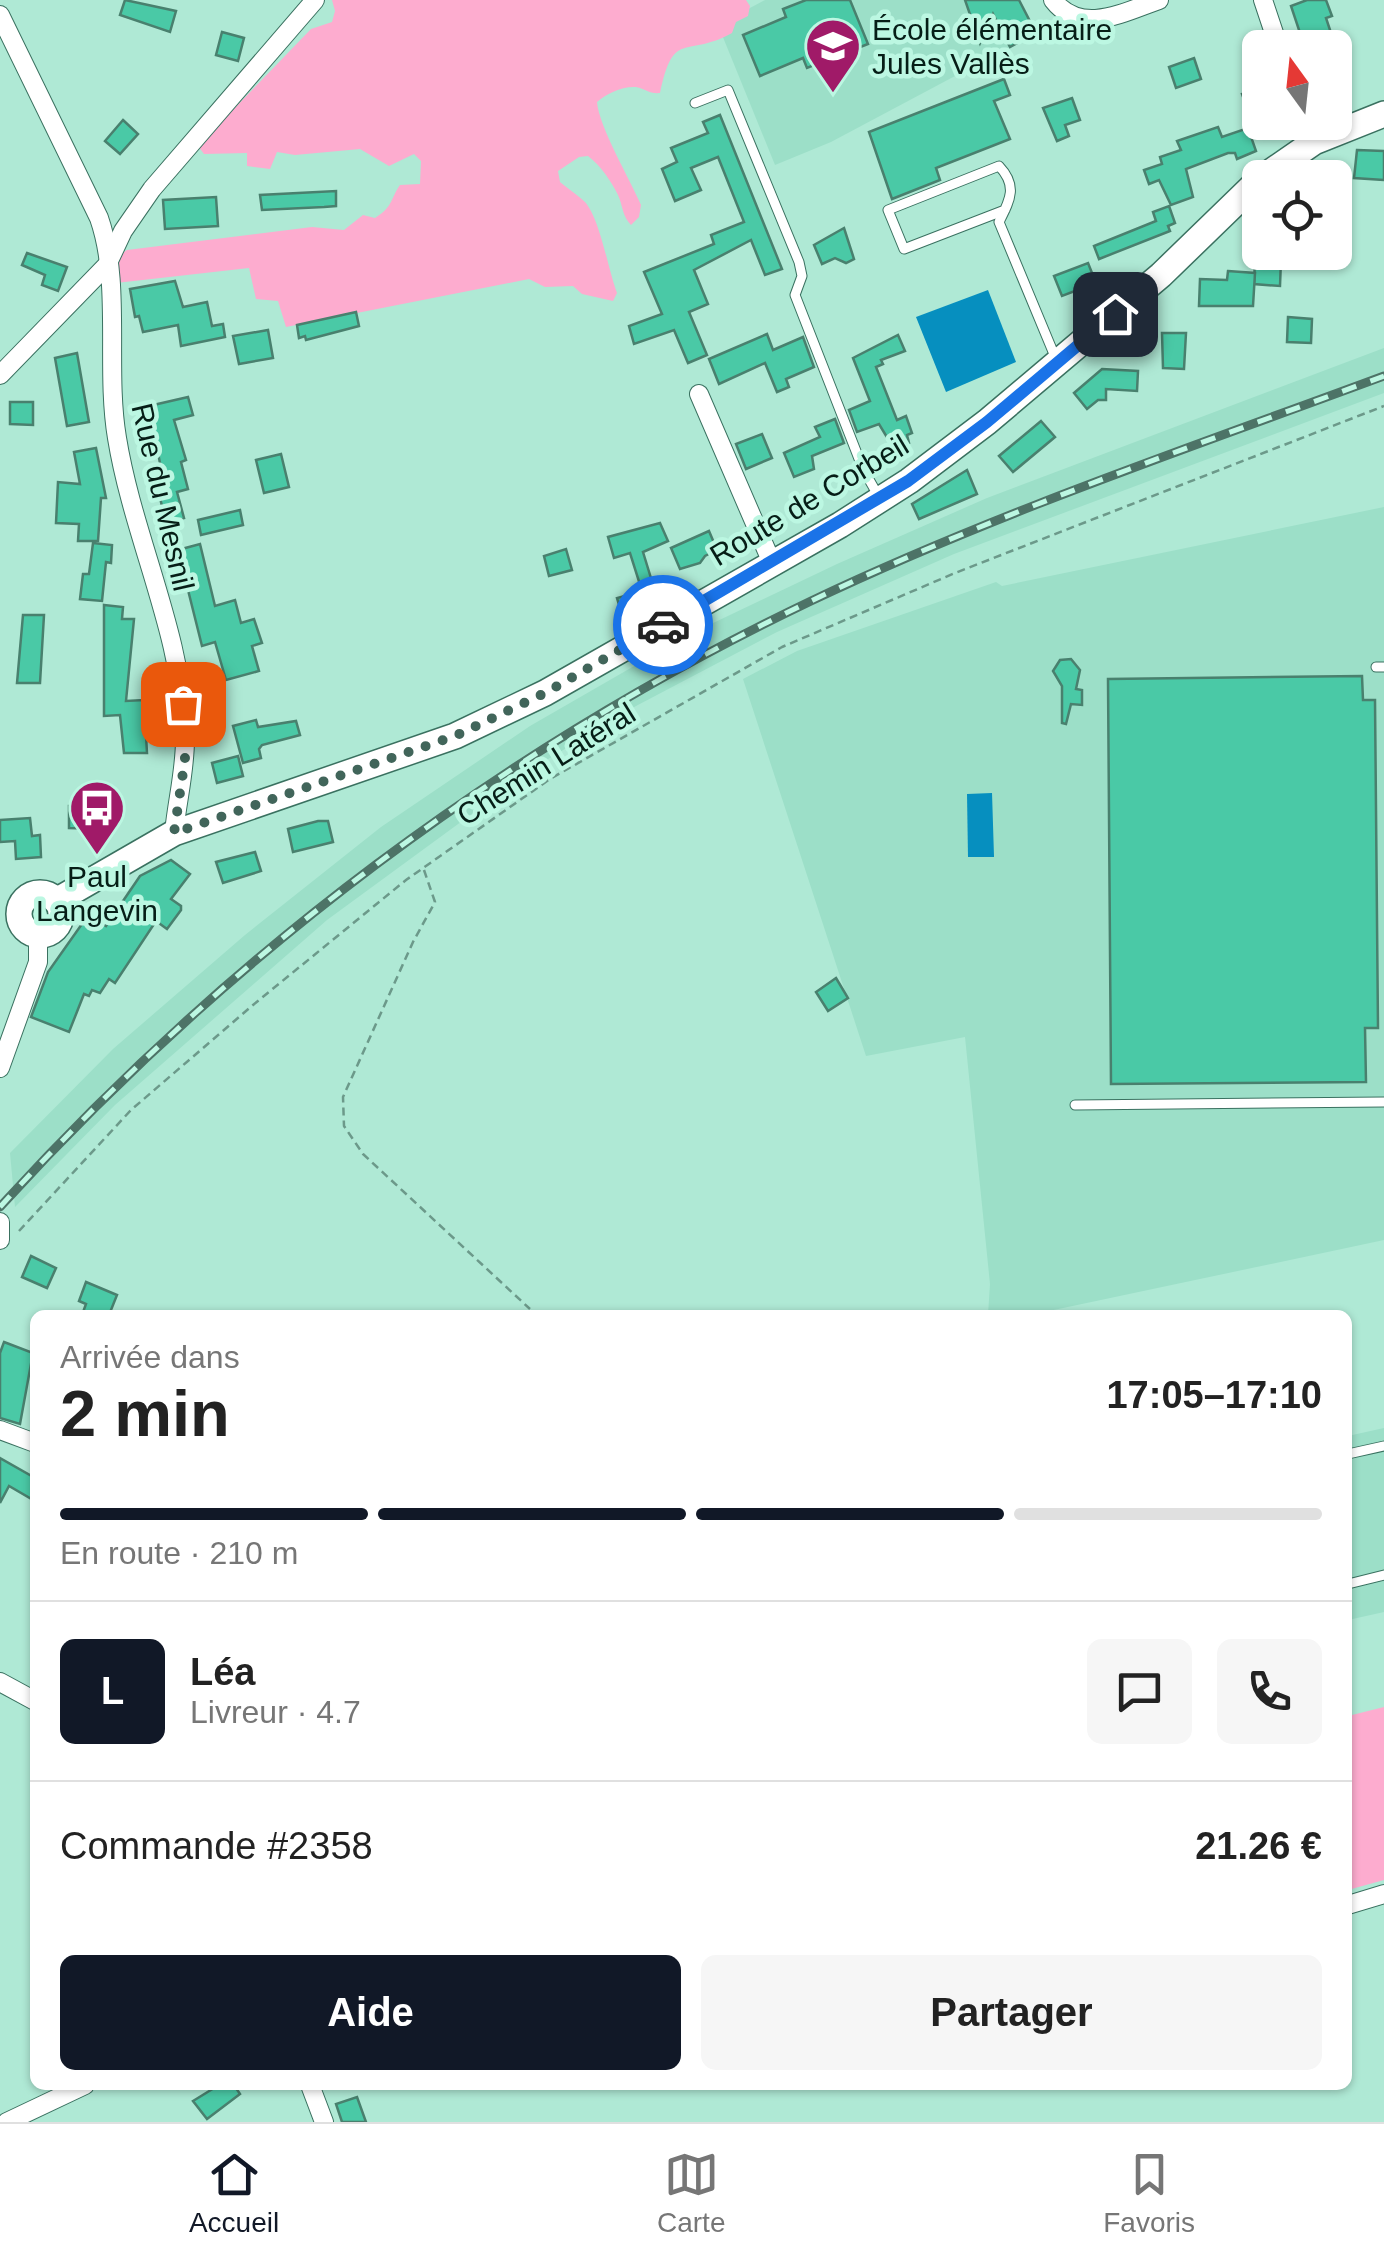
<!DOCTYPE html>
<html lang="fr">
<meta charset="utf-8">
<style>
:root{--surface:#fff;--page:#f6f6f6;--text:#222;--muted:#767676;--line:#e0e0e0;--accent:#111827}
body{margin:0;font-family:Arial,sans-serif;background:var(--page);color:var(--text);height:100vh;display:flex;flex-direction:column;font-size:38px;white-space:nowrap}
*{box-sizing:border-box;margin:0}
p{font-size:32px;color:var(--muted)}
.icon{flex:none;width:55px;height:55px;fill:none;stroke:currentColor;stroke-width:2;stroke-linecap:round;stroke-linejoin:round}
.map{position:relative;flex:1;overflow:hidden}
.side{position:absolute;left:30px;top:1310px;width:1322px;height:780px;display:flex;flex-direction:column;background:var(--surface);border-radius:15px;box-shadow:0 2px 8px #0004}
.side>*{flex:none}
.needle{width:65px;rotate:345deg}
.buttons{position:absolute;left:1242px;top:30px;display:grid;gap:20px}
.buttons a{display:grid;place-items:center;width:110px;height:110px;border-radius:15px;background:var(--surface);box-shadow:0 2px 8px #0004;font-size:50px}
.pin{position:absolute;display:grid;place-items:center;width:85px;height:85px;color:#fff;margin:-42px;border-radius:20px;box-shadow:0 5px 15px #0006}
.courier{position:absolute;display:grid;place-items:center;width:100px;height:100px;margin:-50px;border:8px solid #1a73e8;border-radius:50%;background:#fff;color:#222;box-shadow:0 2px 12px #0007}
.headline em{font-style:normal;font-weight:800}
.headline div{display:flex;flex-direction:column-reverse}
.headline{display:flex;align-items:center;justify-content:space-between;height:170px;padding:0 30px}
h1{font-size:65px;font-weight:800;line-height:75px}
.bar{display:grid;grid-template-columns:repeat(4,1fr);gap:15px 10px;align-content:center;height:120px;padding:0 30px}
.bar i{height:12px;border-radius:8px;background:var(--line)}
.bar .selected{background:var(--accent)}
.bar p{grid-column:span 4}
.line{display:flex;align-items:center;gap:25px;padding:0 30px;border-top:2px solid var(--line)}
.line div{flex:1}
.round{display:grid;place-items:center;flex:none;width:105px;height:105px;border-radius:15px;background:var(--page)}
.action{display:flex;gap:20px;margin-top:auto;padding:20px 30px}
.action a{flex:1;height:115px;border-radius:15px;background:var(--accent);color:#fff;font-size:40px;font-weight:800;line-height:115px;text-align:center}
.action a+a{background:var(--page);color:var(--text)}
.dock{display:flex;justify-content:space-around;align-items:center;height:140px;border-top:2px solid var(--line);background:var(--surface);font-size:28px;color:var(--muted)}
.dock a{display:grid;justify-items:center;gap:5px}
.dock .selected{color:var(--accent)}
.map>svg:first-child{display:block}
.built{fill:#9cdfc8}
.green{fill:#fdaccf}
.water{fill:#068fbf}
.building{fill:#4ac9a6;stroke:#49806e;stroke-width:2.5}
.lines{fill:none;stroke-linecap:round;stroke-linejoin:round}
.service-casing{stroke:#3a7160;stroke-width:11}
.minor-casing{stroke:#3a7160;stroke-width:20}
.secondary-casing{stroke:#3a7160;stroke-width:28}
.path{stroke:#6c998a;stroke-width:2.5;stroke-dasharray:8 5;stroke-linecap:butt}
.service{stroke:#fff;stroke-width:9}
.minor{stroke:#fff;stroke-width:18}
.secondary{stroke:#fff;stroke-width:25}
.rail-casing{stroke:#4d7367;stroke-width:9}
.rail{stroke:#bcf7e2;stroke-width:5;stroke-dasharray:15;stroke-linecap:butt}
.done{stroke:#41655a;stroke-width:10;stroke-dasharray:0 18}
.route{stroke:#1a73e8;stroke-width:12}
.labels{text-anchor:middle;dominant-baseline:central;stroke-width:9;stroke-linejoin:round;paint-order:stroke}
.poi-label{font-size:30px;fill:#061e17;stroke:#bcf7e2;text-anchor:start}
.street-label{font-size:30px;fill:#061e17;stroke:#bcf7e2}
</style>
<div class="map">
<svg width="1384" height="2122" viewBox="0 0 1384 2122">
<rect width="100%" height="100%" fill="#afe9d5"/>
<g class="built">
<polygon points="765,0 1019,0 1036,33 831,142 775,165 718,25"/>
<polygon points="1384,348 1384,393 954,554 777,632 636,706 540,764 327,920 115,1105 15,1207 10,1153 113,1049 245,935 381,827 530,726 688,635 837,564 987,498"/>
<polygon points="1384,507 1384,1240 1030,1315 988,1315 990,1284 965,1037 866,1056 743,679 797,651 996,582 1002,586"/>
<polygon points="1384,1428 1384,1612 1348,1620 1348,1436"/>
</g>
<g class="green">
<path d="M 332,0 L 746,0 L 750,6 L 748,16 L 736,22 L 732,33 C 685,59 674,28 660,93 C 649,94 646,89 636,87 C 622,86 606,94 597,102 C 599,127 630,179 641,205 L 639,217 L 631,225 C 622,216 623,206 618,195 C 611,181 601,166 588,156 L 579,157 L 558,171 L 560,182 C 568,189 578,195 585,202 C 600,219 608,269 617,293 L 613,301 L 582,294 L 573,286 L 545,287 L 529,279 L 286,327 L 278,301 L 256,299 L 249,268 L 116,283 L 115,258 L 127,250 L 312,227 L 344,230 L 363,215 L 375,218 C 394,206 390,199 400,185 L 420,184 L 421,161 L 414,154 L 389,166 L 360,149 L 295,155 L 277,152 L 270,169 L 247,166 L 247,153 L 204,154 L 198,146 L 311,29 L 332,22 L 335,11 Z"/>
<polygon points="1384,1707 1384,1880 1348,1890 1348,1716"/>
</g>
<g class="water">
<polygon points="988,290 1016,362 946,392 916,317"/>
<polygon points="992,793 994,857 968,857 967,794"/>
</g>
<g class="building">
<polygon points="125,0 176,11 170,32 120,15"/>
<polygon points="806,0 850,0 868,44 807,68 803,58 760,76 743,35 786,17 783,9"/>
<polygon points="965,0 1019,0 1036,33 1010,47 993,14 980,43"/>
<polygon points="1307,0 1326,0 1332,16 1326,18 1336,48 1305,48 1291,6"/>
<polygon points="222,32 244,38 238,61 216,55"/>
<polygon points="1194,58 1201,79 1176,88 1169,67"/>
<polygon points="1004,79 1010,95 994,101 1010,139 936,168 940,180 892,199 869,132"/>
<polygon points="1260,87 1260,137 1258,138 1242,94"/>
<polygon points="1072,98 1080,120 1065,125 1069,136 1057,141 1043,108"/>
<polygon points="720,115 782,269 765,275 751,240 694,270 708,304 689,312 707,355 688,363 674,330 634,344 629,326 662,314 644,272 714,244 711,235 744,222 718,157 691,168 701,190 675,201 662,169 677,162 671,148 708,133 703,122"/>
<polygon points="123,120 138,134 120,154 105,141"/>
<polygon points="1218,127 1222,137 1248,128 1256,151 1237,159 1235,153 1228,153 1186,169 1193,197 1171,205 1159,180 1149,184 1144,170 1162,164 1160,157 1181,150 1177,141"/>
<polygon points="1357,150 1384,151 1384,180 1354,178"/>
<polygon points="336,191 336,206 324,207 262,210 260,195"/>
<polygon points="216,197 218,226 165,229 163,200"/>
<polygon points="1169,206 1175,223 1168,226 1170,231 1099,259 1094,246 1156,221 1153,212"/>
<polygon points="844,228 854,259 846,263 835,258 822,264 814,245"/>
<polygon points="27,253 67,267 58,291 42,285 45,275 22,265"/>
<polygon points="1255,259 1281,260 1280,286 1254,284"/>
<polygon points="1088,263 1096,283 1062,296 1054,276"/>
<polygon points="1228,271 1255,273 1253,306 1199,306 1200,279 1227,280"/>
<polygon points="175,281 183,307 207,302 212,326 223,324 225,337 181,346 178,325 143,332 139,316 135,317 130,289"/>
<polygon points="356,312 359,326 306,340 305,336 299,338 297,325"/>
<polygon points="1288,317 1312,319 1311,343 1287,342"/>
<polygon points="268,330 273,358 239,364 233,336"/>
<polygon points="1162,333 1186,333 1184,369 1163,368"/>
<polygon points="767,334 773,350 803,337 814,367 786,379 789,387 777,392 765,363 719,384 709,359"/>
<polygon points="898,335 905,351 881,360 883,364 876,367 897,420 906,416 912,433 907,435 909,443 894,449 879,424 857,432 849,410 870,401 853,358"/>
<polygon points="77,353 89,422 67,426 55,358"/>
<polygon points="1102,369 1138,371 1137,391 1106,389 1106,400 1098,400 1087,409 1074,393"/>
<polygon points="188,397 193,415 174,420 186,460 181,462 188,489 177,492 184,518 166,522 157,486 164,484 149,406"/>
<polygon points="10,402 33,402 33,425 10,424"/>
<polygon points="835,419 844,443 812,456 814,469 794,477 784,453 820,437 815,427"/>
<polygon points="1041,421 1055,437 1013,472 999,456"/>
<polygon points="762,434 772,458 746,469 736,444"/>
<polygon points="96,448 106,498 101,498 98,541 78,541 79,524 56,523 58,482 80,484 74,452"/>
<polygon points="281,454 289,487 264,493 256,460"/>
<polygon points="967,470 977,494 919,519 912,504"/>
<polygon points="240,510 243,525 201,535 198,520"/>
<polygon points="660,523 668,541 643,552 654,588 642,591 630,553 614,558 608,537"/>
<polygon points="709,531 717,550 705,556 700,563 680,569 671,548"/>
<polygon points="93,543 112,545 111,563 106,562 102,601 80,599 83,574 89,574"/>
<polygon points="200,544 215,606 235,600 241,623 254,619 262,643 252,646 259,671 226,680 215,642 202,646 178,550"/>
<polygon points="566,549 572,570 549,576 544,556"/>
<polygon points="639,592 645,613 623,618 617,598"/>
<polygon points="104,605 123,607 122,619 134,619 126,701 144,700 147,753 124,753 120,715 104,716"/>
<polygon points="23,615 44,615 40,683 17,683"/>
<polygon points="1071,659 1080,670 1076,689 1082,690 1082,705 1071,704 1066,724 1062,723 1062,686 1053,671 1060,660"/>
<polygon points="1362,676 1363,700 1375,700 1378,1028 1365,1028 1366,1082 1111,1084 1108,679"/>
<polygon points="256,720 258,727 296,721 300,735 262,745 259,749 261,758 243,763 233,726"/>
<polygon points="238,756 243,776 217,783 212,763"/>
<polygon points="69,806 100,807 100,829 69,828"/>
<polygon points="30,818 32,836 40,835 41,857 16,859 15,841 0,842 0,820"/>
<polygon points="318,821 328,821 333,842 293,852 288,829"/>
<polygon points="255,852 261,871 223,883 216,862"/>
<polygon points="171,860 190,874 171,899 181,906 181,910 167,929 156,921 115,983 109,979 100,993 92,990 89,996 84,994 69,1032 31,1017 48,972 89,914 106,926 140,876"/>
<polygon points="836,978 848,998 828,1011 816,992"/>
<polygon points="31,1256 56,1268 47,1288 22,1277"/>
<polygon points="86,1282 117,1295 109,1315 82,1315 86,1304 79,1301"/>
<polygon points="4,1342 33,1353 20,1424 0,1418 0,1353"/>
<polygon points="0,1458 35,1478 35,1501 9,1486 0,1503"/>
<polygon points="219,2085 234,2085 240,2094 207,2119 193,2101"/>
<polygon points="357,2097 366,2122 342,2122 336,2104"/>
</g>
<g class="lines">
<g class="service-casing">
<g id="service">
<polyline points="695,103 728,90 799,262 802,276 795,295 863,469 879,497"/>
<path d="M 1005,210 L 904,249 L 888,210 L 999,166 C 1018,186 1010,200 999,222 L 1056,359"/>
<polyline points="1376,667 1384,667"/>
<polyline points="1075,1105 1384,1102"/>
<polyline points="1348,1454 1384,1446"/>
<polyline points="1348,1584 1384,1575"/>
</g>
</g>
<g class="minor-casing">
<g id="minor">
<path d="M 1053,0 C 1081,36 1124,12 1159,0"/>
<polyline points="1263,0 1279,48"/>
<path d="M 0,15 L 99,218 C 122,284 105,367 117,438 C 133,537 182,633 185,734 C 186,768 177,800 174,833"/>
<polyline points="1305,122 1314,142"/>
<polyline points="0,375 107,265 123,231 152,189 315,0"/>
<polyline points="699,394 772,563"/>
<polyline points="0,1068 38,962 38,935"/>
<polyline points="0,1222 0,1240"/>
<polyline points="0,1430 35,1443"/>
<polyline points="0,1682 35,1701"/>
<polyline points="1348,1905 1384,1894"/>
<polyline points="310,2085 324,2122"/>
<polyline points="7,2122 85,2085"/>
</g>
</g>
<g class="secondary-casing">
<g id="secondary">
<polyline points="1262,178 1314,142 1384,114"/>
<circle cx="40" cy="914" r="21"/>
<polyline points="56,901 174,833 455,736 545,693 840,525 909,481 987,422 1161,275 1260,179"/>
</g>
</g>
<g class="path">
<polyline points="424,870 435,902 413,942 343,1097 344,1126 363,1154 530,1309"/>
<polyline points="19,1231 131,1110 253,1005 406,880 550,779 782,647 955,573 1384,406"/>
</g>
<use href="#service" class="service"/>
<use href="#minor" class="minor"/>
<use href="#secondary" class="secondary"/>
<g class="rail-casing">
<path id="rail" d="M 0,1207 C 229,955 503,748 811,601 C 996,513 1192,447 1384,376"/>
</g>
<use href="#rail" class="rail"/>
</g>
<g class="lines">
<polyline class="done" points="183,704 185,759 174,833 455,736 545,693 663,625"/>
<polyline class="route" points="663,625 908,481 987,422 1115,314"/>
</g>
<defs>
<g id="school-pin" transform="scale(2.875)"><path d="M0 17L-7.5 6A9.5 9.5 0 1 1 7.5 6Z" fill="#a01a68" stroke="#bcf7e2"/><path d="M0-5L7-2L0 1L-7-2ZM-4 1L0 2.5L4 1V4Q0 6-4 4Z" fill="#fff"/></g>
<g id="bus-pin" transform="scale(2.875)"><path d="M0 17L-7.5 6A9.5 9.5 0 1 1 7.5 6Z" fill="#a01a68" stroke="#bcf7e2"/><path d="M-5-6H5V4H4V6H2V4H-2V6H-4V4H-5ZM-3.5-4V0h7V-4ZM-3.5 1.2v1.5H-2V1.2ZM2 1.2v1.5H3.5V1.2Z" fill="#fff"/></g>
</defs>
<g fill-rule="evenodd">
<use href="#school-pin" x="833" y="46"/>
<use href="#bus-pin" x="97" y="808"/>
</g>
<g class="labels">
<g class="poi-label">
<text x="872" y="29">École élémentaire<tspan x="872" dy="34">Jules Vallès</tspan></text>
<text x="97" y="876" text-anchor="middle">Paul<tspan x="97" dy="34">Langevin</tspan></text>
</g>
<g class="street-label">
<text transform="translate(163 497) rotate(77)">Rue du Mesnil</text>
<text transform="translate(809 500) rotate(-31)">Route de Corbeil</text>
<text transform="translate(546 764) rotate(-32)">Chemin Latéral</text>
</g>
</g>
</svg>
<div class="buttons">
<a><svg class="needle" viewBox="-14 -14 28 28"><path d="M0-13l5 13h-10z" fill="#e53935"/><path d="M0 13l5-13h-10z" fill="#767676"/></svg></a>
<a><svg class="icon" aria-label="locate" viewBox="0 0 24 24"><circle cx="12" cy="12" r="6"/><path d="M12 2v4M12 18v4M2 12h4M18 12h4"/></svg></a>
</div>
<div class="pin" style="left:183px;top:704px;background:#ea580c"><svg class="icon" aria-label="bag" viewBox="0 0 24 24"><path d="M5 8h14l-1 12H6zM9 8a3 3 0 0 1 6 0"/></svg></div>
<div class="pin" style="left:1115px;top:314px;background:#1f2937"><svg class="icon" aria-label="home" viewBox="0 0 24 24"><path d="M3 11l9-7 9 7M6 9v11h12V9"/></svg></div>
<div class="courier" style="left:663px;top:625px"><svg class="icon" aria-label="car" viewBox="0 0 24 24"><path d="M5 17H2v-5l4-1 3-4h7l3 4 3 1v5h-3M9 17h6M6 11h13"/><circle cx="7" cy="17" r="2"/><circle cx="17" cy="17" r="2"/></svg></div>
<section class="side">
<div class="headline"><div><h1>2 min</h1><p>Arrivée dans</p></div><em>17:05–17:10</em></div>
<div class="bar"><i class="selected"></i><i class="selected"></i><i class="selected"></i><i></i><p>En route · 210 m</p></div>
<div class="line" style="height:180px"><b class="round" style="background:var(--accent);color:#fff">L</b><div><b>Léa</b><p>Livreur · 4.7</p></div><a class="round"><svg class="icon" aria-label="chat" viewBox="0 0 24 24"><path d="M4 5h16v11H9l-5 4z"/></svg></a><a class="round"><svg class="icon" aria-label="phone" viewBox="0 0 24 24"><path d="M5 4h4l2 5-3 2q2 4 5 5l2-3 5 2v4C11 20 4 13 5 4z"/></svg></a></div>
<div class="line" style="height:130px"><div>Commande #2358</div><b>21.26 €</b></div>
<div class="action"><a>Aide</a><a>Partager</a></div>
</section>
</div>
<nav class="dock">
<a class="selected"><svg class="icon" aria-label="home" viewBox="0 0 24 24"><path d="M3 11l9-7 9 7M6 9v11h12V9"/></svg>Accueil</a>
<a><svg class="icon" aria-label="map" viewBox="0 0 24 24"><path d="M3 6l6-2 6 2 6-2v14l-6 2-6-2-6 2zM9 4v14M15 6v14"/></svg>Carte</a>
<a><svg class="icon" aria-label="saved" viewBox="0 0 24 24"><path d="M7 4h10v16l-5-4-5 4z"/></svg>Favoris</a>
</nav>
